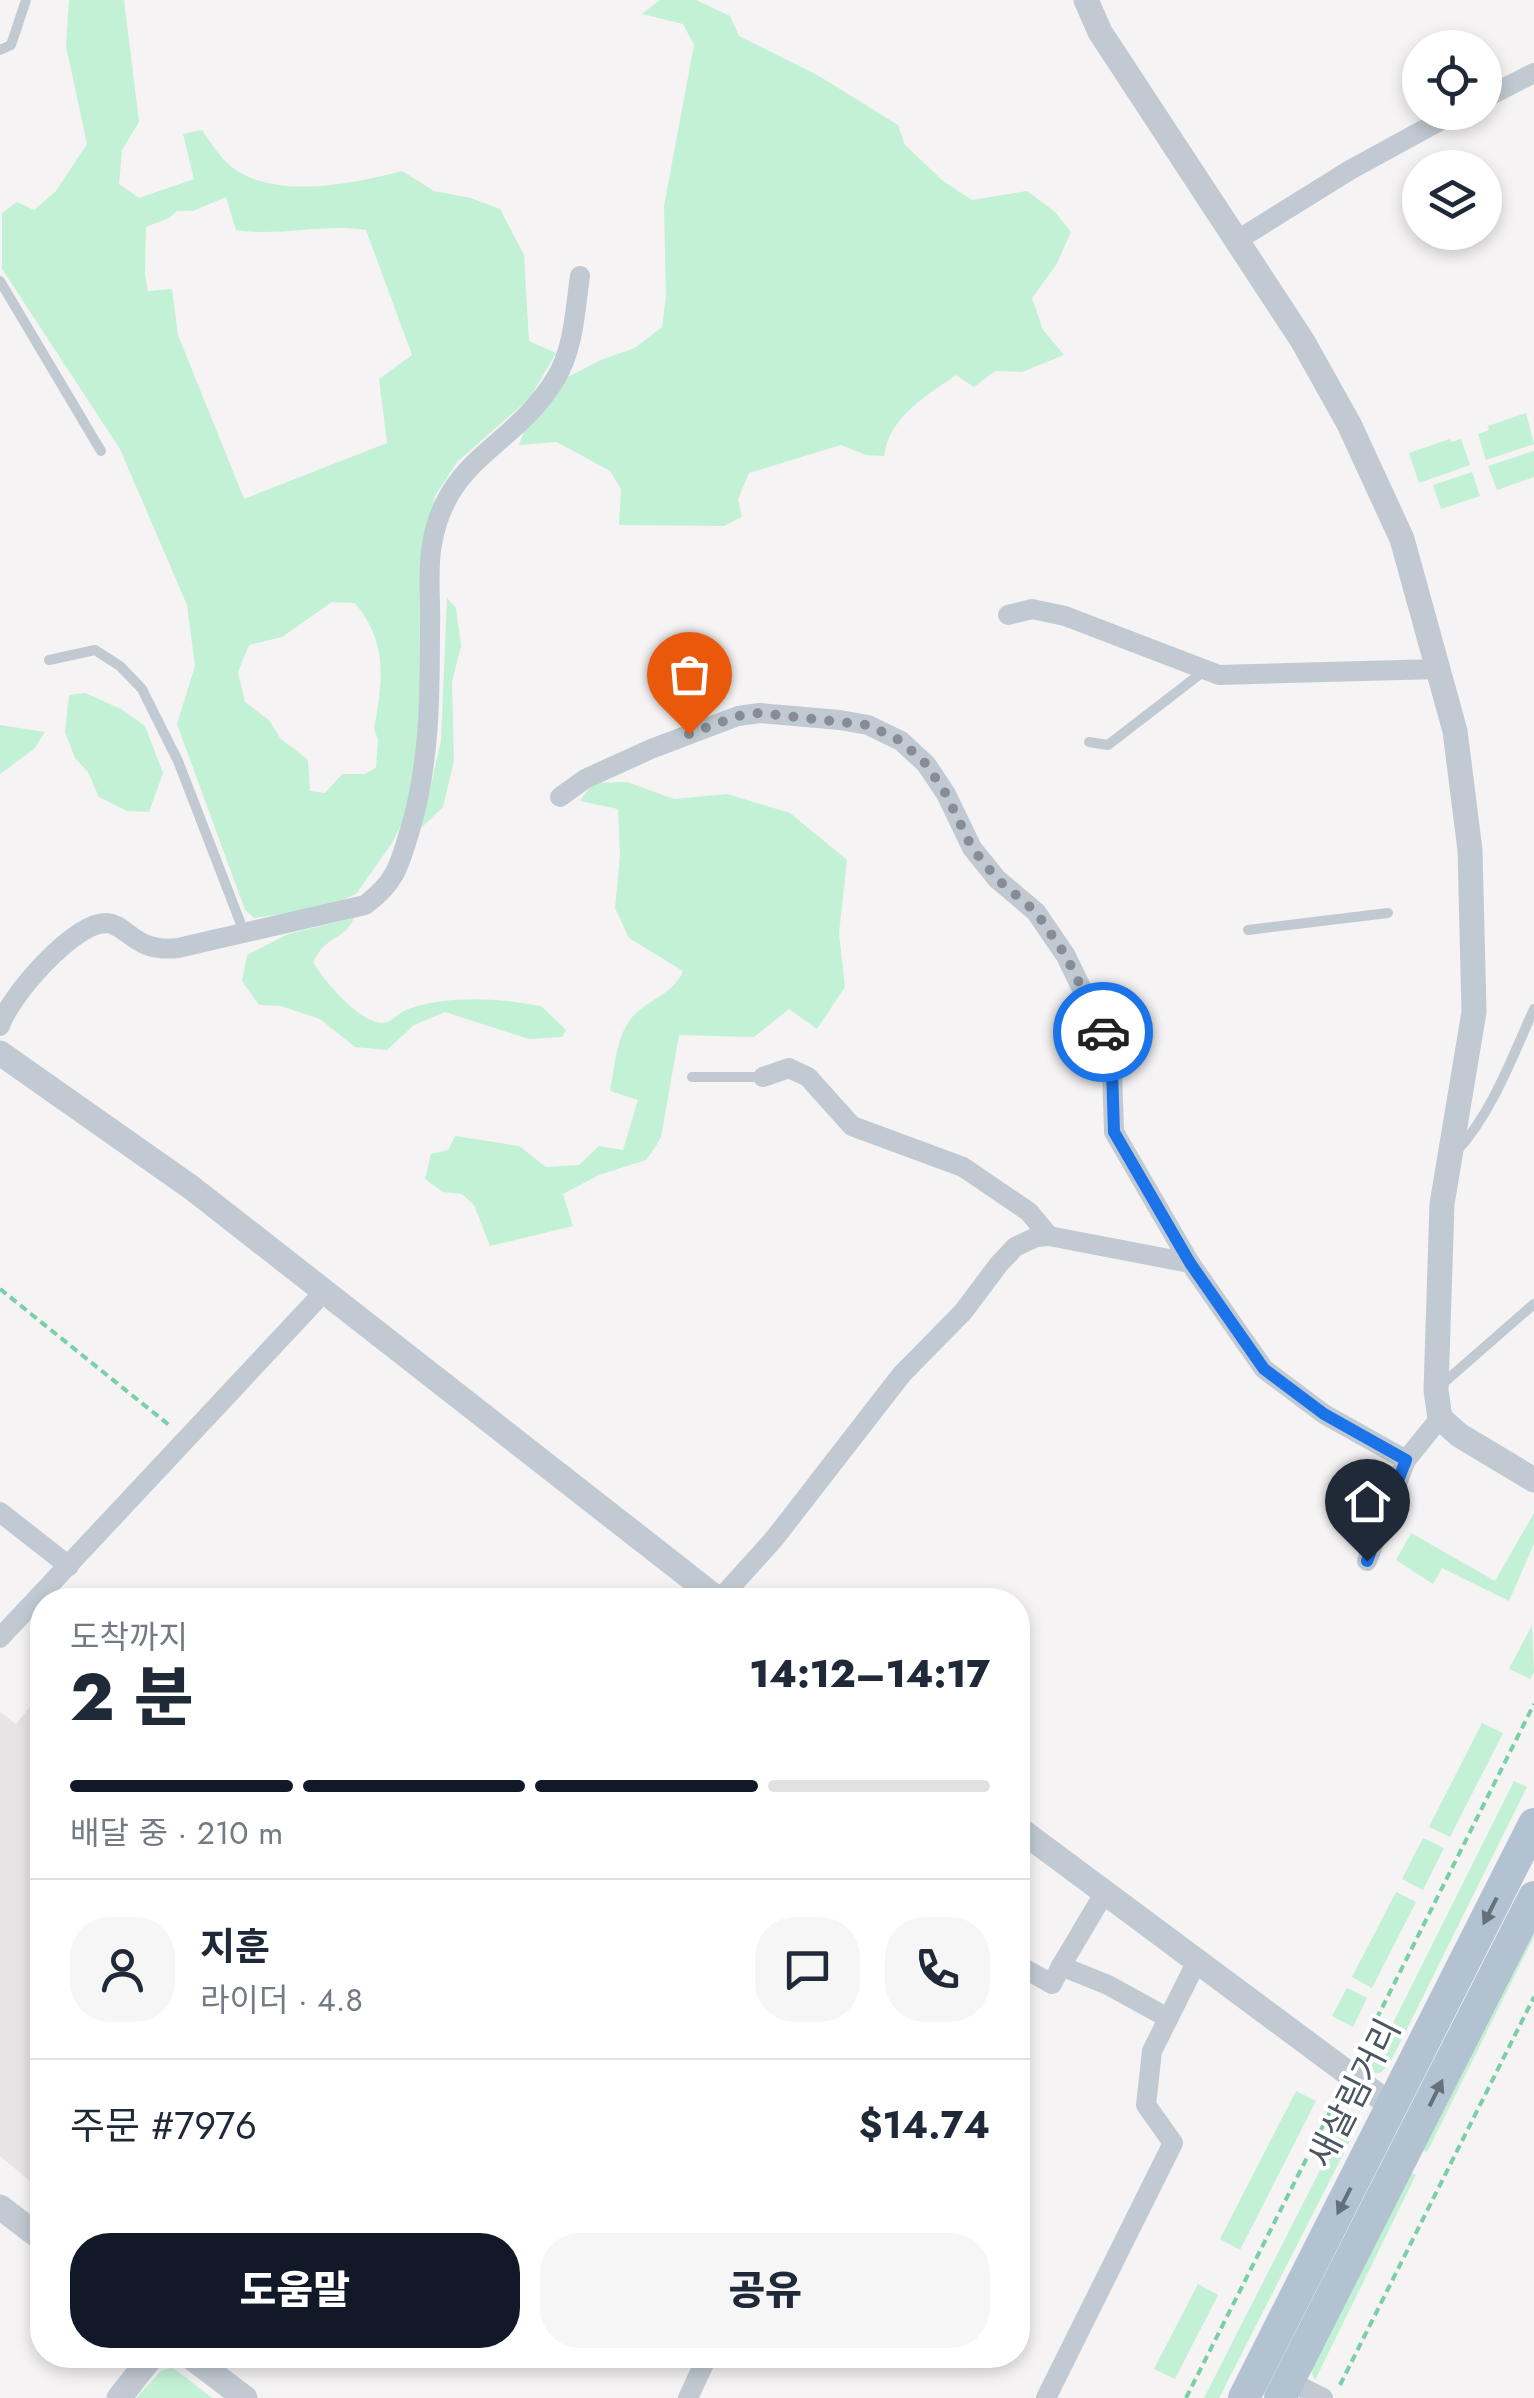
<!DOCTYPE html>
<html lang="ko">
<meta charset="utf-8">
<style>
:root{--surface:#fff;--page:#f6f6f7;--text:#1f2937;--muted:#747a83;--line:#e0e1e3;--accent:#111827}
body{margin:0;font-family:Jost,"Noto Sans KR",sans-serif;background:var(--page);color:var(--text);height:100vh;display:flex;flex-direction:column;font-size:38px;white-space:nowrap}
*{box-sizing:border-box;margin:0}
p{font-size:32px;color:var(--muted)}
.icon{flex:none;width:55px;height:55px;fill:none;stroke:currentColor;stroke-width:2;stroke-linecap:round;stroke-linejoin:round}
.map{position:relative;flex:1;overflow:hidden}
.sheet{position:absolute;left:30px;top:1588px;width:1000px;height:780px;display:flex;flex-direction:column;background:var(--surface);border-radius:40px;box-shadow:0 5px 15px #0003}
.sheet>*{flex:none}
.controls{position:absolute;left:1402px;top:30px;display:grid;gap:20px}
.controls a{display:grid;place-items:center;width:100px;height:100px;border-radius:50%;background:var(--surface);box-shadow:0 5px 15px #0003;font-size:50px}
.pin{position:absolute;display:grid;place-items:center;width:85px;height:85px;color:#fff;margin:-102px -42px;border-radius:50% 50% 50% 0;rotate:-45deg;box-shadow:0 0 10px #0007}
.pin .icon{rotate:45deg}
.courier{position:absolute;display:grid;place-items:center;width:100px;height:100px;margin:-50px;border:8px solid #1a73e8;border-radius:50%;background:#fff;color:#222;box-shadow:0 2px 12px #0007}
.headline em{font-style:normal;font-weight:800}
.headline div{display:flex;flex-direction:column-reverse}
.headline{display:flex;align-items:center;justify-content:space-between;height:170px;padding:0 40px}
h1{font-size:65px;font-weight:800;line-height:75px}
.bar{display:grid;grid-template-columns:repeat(4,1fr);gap:15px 10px;align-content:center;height:120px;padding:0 40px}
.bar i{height:12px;border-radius:8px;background:var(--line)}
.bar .current{background:var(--accent)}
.bar p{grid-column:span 4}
.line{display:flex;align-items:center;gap:25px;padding:0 40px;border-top:2px solid var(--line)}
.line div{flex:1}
.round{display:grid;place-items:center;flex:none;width:105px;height:105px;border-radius:40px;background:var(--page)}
.action{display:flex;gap:20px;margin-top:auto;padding:20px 40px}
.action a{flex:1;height:115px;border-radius:40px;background:var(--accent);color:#fff;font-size:40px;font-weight:800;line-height:115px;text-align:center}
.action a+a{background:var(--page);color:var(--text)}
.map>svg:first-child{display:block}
.education{fill:#e6e4e5}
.green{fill:#c3f1d5;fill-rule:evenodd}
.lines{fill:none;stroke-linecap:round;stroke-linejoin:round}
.path{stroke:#7ad0a6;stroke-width:4;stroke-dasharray:8 5;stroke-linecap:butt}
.service{stroke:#c1cad2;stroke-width:10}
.minor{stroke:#c1cad2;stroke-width:20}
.tertiary{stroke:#c1cad2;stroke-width:25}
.primary{stroke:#b3c2d1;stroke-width:32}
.oneway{fill:#64717d}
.done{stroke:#868d94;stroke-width:10;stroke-dasharray:0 18}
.route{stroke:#1a73e8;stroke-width:12}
.labels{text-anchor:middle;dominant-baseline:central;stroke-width:8;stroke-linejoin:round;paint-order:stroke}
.street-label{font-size:35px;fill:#4a5661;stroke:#fff}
</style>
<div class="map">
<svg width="1534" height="2398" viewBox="0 0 1534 2398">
<rect width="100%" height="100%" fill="#f5f3f3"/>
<polygon class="education" points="42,1692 42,2191 0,2156 0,1712 16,1724"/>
<g class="green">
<path d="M 69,0 L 124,0 L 139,122 L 122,150 L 119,184 L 139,198 L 194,179 L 183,134 L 202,130 C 209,140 217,153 226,162 C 268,202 352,184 402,171 L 434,191 L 471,198 L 500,209 L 524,255 L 529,341 L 556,353 L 530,398 L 457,462 L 435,496 L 425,557 L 424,632 L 416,759 L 408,812 L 392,843 L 356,894 L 325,908 L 254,918 L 245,910 L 177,724 L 195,666 L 187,605 L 120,449 L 2,269 L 2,213 L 17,202 L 34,210 L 56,191 L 87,144 L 66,46 ZM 226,197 L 236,230 C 280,237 322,223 366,230 L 412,355 L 379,379 L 387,443 L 244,499 L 178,335 L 172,289 L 148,291 L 145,274 L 146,227 L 169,218 L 177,211 L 193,211 ZM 332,602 L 355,603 C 388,643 383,680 374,729 L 378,739 L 376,768 L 365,774 L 342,774 L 325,793 L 310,791 L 308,760 L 280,738 L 269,720 L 245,702 L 238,672 L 249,645 L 282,637 Z"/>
<path d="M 660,0 L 696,0 L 730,16 L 739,36 L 819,76 L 898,125 L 905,145 L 943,181 L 972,200 L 1027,191 L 1055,212 L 1071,232 L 1056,265 L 1032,298 L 1043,330 L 1064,355 L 1022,372 L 995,371 L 974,387 L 956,375 C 926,396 889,417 884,456 L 866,455 L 841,445 L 749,473 L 738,499 L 742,517 L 724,526 L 619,525 L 621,489 L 610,471 L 557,442 L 519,445 L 524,431 L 566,378 L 601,360 L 635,348 L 662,327 L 666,296 L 664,206 L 694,45 L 683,24 L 642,14 Z"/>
<polygon points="1526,413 1534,444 1486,460 1478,434 1489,430 1488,426"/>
<polygon points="1450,439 1451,442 1461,439 1470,465 1419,483 1409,453"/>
<polygon points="1534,451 1534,477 1497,490 1488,466"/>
<polygon points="1472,472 1480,496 1441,509 1433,485"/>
<polygon points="447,598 456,608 461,646 452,682 454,761 443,807 421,828 441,741"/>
<polygon points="85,693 121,709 145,726 163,773 149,812 127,811 99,797 88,772 75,758 65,732 69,695"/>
<polygon points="0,725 45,732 34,749 0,774"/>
<path d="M 627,782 L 674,799 L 727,794 L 790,813 L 847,860 L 839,933 L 845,987 L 817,1029 L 789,1009 L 754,1037 L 679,1035 L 661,1137 L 656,1146 L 646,1160 L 599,1175 L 563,1194 L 573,1226 L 490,1246 L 474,1205 L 462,1194 L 443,1192 L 425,1179 L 431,1154 L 448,1150 L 455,1136 L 519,1146 L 546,1167 L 579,1165 L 599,1146 L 623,1150 L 638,1100 L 610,1091 C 615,1067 616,1033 635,1014 C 651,999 674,993 683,971 L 629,938 L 615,908 L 620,856 L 618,809 L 580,801 L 593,783 Z"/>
<path d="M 354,918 C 344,941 327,934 313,962 C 324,981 358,1021 381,1023 C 393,1023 398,1012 408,1009 C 449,995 498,998 541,1006 L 566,1030 L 562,1037 L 529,1039 L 445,1012 L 414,1025 L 387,1050 L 355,1047 L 320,1019 L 281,1006 L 259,1005 L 242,981 L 247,955 L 288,934 Z"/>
<polygon points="1534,1513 1534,1544 1509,1601 1442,1568 1433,1584 1396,1560 1411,1533 1495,1581"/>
<polygon points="1532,1625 1534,1672 1530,1679 1509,1669"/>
<polygon points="1482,1723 1503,1733 1450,1837 1429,1827"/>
<polygon points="1514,1781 1527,1787 1389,2065 1380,2073 1368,2073"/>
<polygon points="1423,1838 1444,1848 1423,1890 1402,1879"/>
<polygon points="1396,1892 1416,1902 1372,1988 1352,1977"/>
<polygon points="1534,1919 1534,1937 1427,2152 1420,2149"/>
<polygon points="1347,1988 1367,1998 1353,2027 1332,2016"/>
<polygon points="1296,2091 1316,2101 1240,2250 1220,2239"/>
<polygon points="1339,2133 1351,2139 1219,2398 1204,2398"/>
<polygon points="1409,2172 1416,2175 1315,2380 1311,2371"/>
<polygon points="1198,2284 1218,2295 1175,2379 1154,2369"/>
<polygon points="171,2368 176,2370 212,2398 136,2398 161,2371"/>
</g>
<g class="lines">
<g class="path">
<polyline points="0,1289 169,1425"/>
<polyline points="1359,2054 1534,1704"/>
<polyline points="1340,2385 1534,1997"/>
<polyline points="1186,2398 1339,2094"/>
</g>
<g class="service">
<polyline points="0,50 11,45 26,0"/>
<polyline points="0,281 101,451"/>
<polyline points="49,660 95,650 120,666 142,689 178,761 244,932"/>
<polyline points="1089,742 1108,745 1204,671"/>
<polyline points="1248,930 1388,913"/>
<polyline points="692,1077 762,1077"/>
<path d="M 1457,1151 C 1493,1111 1512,1057 1534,1009"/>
<polyline points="1440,1386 1534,1304"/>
</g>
<g class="minor">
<polyline points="1485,98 1534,73"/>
<polyline points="1236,241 1350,170 1456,112"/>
<polyline points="1008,615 1032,609 1065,616 1219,675 1438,669"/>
<polyline points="560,797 585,779 651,749 738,716 760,713 840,720 868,725 901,741 926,764 946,794 972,848 997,879 1036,912 1066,956 1103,1033 1112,1070 1114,1132 1190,1263 1264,1369 1324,1414 1406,1460"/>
<path d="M 0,1026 C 9,997 73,923 106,923 C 128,924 133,953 178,948 L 365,905 C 396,882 399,866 410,830 C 430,763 430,696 430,627 C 431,600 427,570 432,544 C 447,456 514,448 556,378 C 574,348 575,310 580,276"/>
<polyline points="763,1077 789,1068 808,1077 852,1126 963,1167 1029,1212 1049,1236"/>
<polyline points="0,1512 69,1566"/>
<polyline points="1367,1561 1406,1460 1440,1418"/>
<polyline points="719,1600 774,1539 902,1374 963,1312 999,1264 1015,1247 1036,1237 1049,1236 1190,1263"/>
<polyline points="0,1638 323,1293"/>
<polyline points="1018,1965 1052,1984 1061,1966 1108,1985 1168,2018"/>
<polyline points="1061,1966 1105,1892"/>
<polyline points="1289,2381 1323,2398"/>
<polyline points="688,2398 708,2355"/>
<polyline points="1046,2398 1173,2143 1146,2105 1152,2051 1197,1961"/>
</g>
<g class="tertiary">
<polyline points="1086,0 1100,32 1302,340 1349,424 1402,539 1455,731 1470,850 1474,1012 1442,1204 1436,1390 1440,1418 1459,1435 1534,1480"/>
<polyline points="0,1053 192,1188 719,1600"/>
<polyline points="1018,1828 1392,2106"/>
<polyline points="0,2207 42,2239"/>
<polyline points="188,2355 245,2398"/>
<polyline points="119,2398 153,2355"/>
</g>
<g class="primary">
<polyline points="1244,2398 1534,1824"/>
<polyline points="1280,2398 1534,1897"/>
</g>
</g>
<defs><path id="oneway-solid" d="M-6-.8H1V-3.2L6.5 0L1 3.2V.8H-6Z" transform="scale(2.5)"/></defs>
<g class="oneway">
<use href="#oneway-solid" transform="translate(1490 1911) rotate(117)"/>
<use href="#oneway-solid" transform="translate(1436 2093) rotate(-64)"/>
<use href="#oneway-solid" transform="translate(1344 2201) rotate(117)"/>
</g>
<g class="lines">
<polyline class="done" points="689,734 738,716 760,713 868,725 901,741 926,764 946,794 972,848 997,879 1036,912 1066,956 1103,1032"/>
<polyline class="route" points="1103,1032 1112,1070 1114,1132 1190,1263 1264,1369 1324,1414 1406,1460 1367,1561"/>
</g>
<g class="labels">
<g class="street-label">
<text transform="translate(1354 2093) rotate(-63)">새살림거리</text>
</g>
</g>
</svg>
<div class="controls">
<a><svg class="icon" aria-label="locate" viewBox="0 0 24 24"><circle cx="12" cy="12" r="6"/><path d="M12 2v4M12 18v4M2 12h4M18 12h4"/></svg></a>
<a><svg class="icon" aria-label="layers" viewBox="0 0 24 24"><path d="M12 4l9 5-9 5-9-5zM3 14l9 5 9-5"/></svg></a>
</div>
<div class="pin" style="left:689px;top:734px;background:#ea580c"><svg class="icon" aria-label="bag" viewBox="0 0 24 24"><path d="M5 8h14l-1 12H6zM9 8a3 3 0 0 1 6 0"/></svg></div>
<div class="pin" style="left:1367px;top:1561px;background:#1f2937"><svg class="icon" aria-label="home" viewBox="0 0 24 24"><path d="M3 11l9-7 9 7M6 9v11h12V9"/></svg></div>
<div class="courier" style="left:1103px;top:1032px"><svg class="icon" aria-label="car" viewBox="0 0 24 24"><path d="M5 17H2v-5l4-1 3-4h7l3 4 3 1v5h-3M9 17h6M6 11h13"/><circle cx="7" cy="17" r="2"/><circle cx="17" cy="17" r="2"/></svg></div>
<section class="sheet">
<div class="headline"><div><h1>2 분</h1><p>도착까지</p></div><em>14:12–14:17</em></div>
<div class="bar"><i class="current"></i><i class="current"></i><i class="current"></i><i></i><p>배달 중 · 210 m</p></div>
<div class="line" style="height:180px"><a class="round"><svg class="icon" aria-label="person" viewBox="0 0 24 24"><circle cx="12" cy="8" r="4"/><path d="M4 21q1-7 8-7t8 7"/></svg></a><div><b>지훈</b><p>라이더 · 4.8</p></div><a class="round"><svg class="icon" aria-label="chat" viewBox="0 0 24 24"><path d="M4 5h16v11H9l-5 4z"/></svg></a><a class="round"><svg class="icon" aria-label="phone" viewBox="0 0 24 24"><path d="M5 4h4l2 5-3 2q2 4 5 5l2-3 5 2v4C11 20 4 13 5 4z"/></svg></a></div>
<div class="line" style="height:130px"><div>주문 #7976</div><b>$14.74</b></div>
<div class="action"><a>도움말</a><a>공유</a></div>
</section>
</div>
